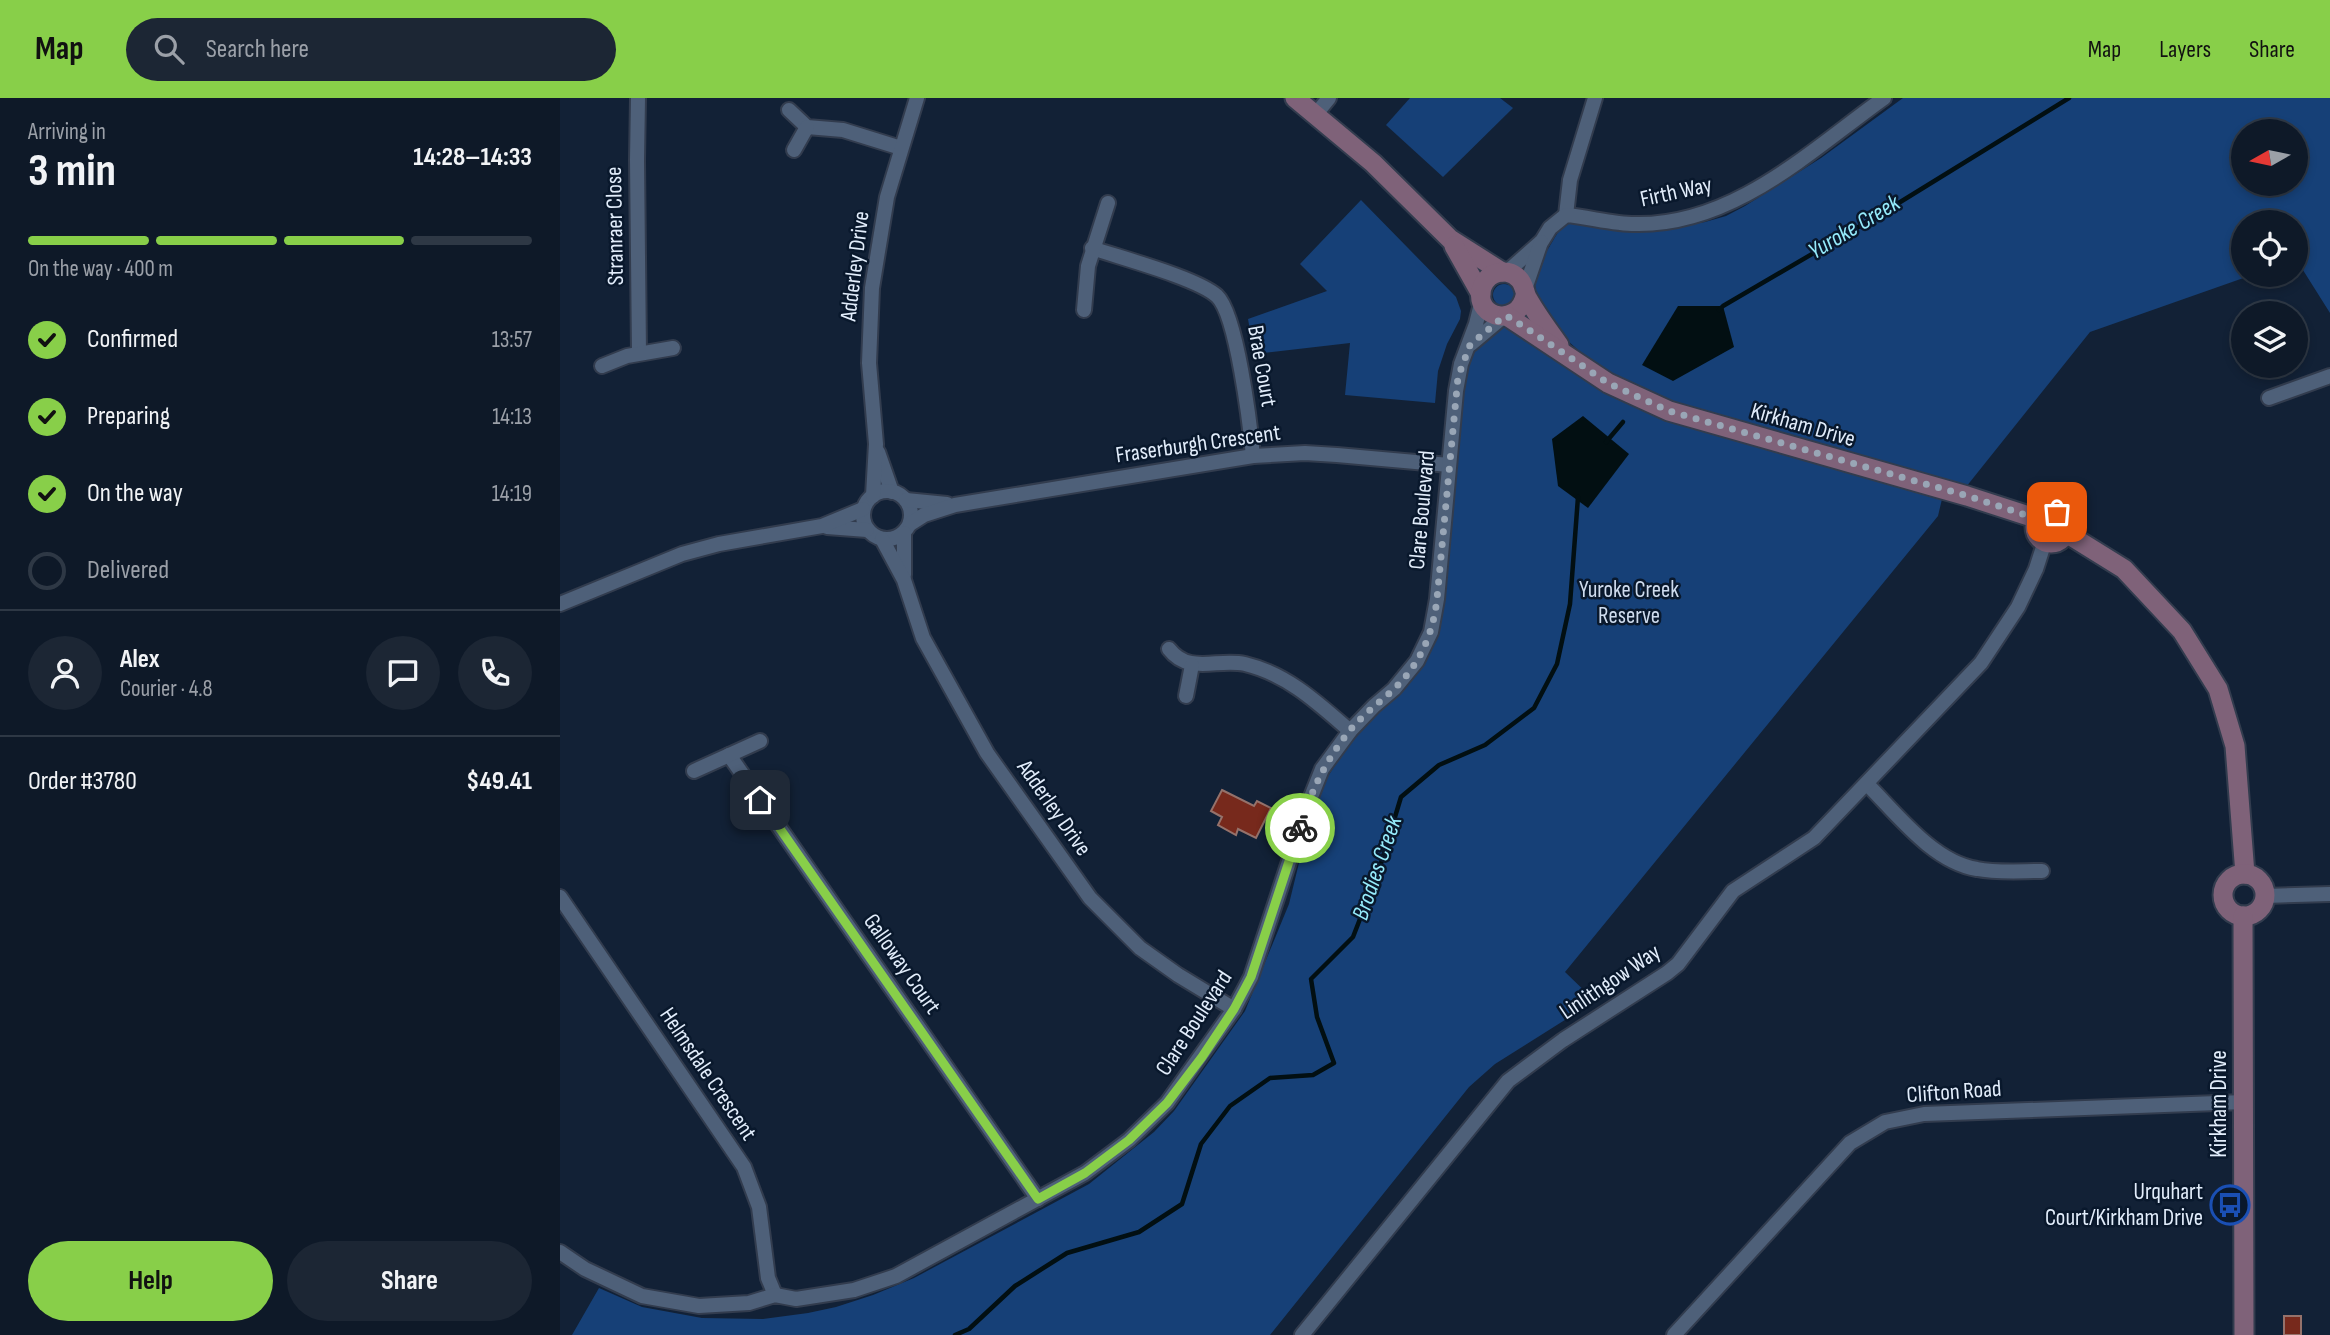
<!DOCTYPE html>
<meta charset="utf-8">
<style>
:root{--surface:#0e1928;--page:#1c2634;--text:#f1f3f6;--muted:#9ba0a8;--line:#2e3845;--accent:#88cf49}
body{margin:0;font-family:"Sofia Sans Condensed",sans-serif;background:var(--page);color:var(--text);height:100vh;display:flex;flex-direction:column;font-size:26px;white-space:nowrap}
*{box-sizing:border-box;margin:0}
p{font-size:23px;color:var(--muted)}
.icon{flex:none;width:38px;height:38px;fill:none;stroke:currentColor;stroke-width:2;stroke-linecap:round;stroke-linejoin:round}
.map{position:relative;flex:1;overflow:hidden}
.drawer{display:flex;flex-direction:column;background:var(--surface);width:560px}
.drawer>*{flex:none}
.needle{width:46px;rotate:261deg}
.buttons{position:absolute;left:1671px;top:21px;display:grid;gap:14px}
.buttons a{display:grid;place-items:center;width:77px;height:77px;border-radius:50%;background:var(--surface);box-shadow:0 4px 10px #0003,0 0 0 2px var(--line);font-size:35px}
.pin{position:absolute;display:grid;place-items:center;width:60px;height:60px;color:#fff;margin:-30px;border-radius:14px;box-shadow:0 4px 10px #0006}
.courier{position:absolute;display:grid;place-items:center;width:70px;height:70px;margin:-35px;border:5px solid #88cf49;border-radius:50%;background:#fff;color:#222;box-shadow:0 2px 9px #0007}
.head em{font-style:normal;font-weight:700}
.head div{display:flex;flex-direction:column-reverse}
.head{display:flex;align-items:center;justify-content:space-between;height:119px;padding:0 28px}
h1{font-size:46px;font-weight:700;line-height:52px}
.bar{display:grid;grid-template-columns:repeat(4,1fr);gap:10px 7px;align-content:center;height:84px;padding:0 28px}
.bar i{height:9px;border-radius:5px;background:var(--line)}
.bar .current{background:var(--accent)}
.bar p{grid-column:span 4}
.line{display:flex;align-items:center;gap:18px;padding:0 28px;border-top:2px solid var(--line)}
.line div{flex:1}
.round{display:grid;place-items:center;flex:none;width:74px;height:74px;border-radius:37px;background:var(--page)}
ol{padding:0 28px;list-style:none}
li{display:flex;align-items:center;gap:21px;height:77px}
li p{margin-inline-start:auto}
li .icon{padding:7px;border-radius:50%;background:var(--accent);color:#111;stroke-width:4}
li:last-child{color:var(--muted)}
li i{width:38px;height:38px;border:4px solid var(--line);border-radius:50%}
.primary-button{display:flex;gap:14px;margin-top:auto;padding:14px 28px}
.primary-button a{flex:1;height:80px;border-radius:42px;background:var(--accent);color:#111;font-size:28px;font-weight:700;line-height:80px;text-align:center}
.primary-button a+a{background:var(--page);color:var(--text)}
header{display:flex;align-items:center;gap:42px;box-sizing:border-box;height:98px;padding:0 35px;background:var(--accent);color:#111}
header strong{font-size:33px}
nav{display:flex;gap:38px;margin-inline-start:auto;font-size:24px}
.search{width:490px;height:63px;background:var(--page);display:flex;align-items:center;gap:18px;box-sizing:border-box;padding:0 24px;border-radius:38px;color:var(--muted);font-size:26px}
main{display:flex;flex:1;min-height:0}
.map>svg:first-child{display:block}
.green{fill:#164077;fill-rule:evenodd}
.water{fill:#020f12}
.lines{fill:none;stroke-linecap:round;stroke-linejoin:round}
.stream{stroke:#020f12;stroke-width:4.5}
.building{fill:#77291c;stroke:#95726b;stroke-width:2}
.street-casing{stroke:#323c4e;stroke-width:18}
.secondary-casing{stroke:#323c4e;stroke-width:23}
.street{stroke:#4e6079;stroke-width:14}
.secondary{stroke:#7f6279;stroke-width:19}
.done{stroke:#99a6b6;stroke-width:7;stroke-dasharray:0 12.6}
.route{stroke:#88cf49;stroke-width:9}
.labels{text-anchor:middle;dominant-baseline:central;stroke-width:5;stroke-linejoin:round;paint-order:stroke}
.street-label{font-size:23px;fill:#e2edfb;stroke:#09182c}
.park-label{font-size:23px;fill:#cfdcee;stroke:#09182c}
.poi-label{font-size:23px;fill:#e2edfb;stroke:#09182c;text-anchor:end}
.water-label{font-size:24px;font-style:italic;fill:#95ebfb;stroke:#09182c}
</style>
<header>
<strong>Map</strong>
<div class="search"><svg class="icon" aria-label="search" viewBox="0 0 24 24"><circle cx="10" cy="10" r="6"/><path d="M15 15l6 6"/></svg>Search here</div>
<nav><a>Map</a><a>Layers</a><a>Share</a></nav>
</header>
<main>
<section class="drawer">
<div class="head"><div><h1>3 min</h1><p>Arriving in</p></div><em>14:28–14:33</em></div>
<div class="bar"><i class="current"></i><i class="current"></i><i class="current"></i><i></i><p>On the way · 400 m</p></div>
<ol>
<li><svg class="icon" aria-label="check" viewBox="0 0 24 24"><path d="M5 12l5 5 9-10"/></svg>Confirmed<p>13:57</p></li>
<li><svg class="icon" aria-label="check" viewBox="0 0 24 24"><path d="M5 12l5 5 9-10"/></svg>Preparing<p>14:13</p></li>
<li><svg class="icon" aria-label="check" viewBox="0 0 24 24"><path d="M5 12l5 5 9-10"/></svg>On the way<p>14:19</p></li>
<li><i></i>Delivered</li>
</ol>
<div class="line" style="height:126px"><a class="round"><svg class="icon" aria-label="person" viewBox="0 0 24 24"><circle cx="12" cy="8" r="4"/><path d="M4 21q1-7 8-7t8 7"/></svg></a><div><b>Alex</b><p>Courier · 4.8</p></div><a class="round"><svg class="icon" aria-label="chat" viewBox="0 0 24 24"><path d="M4 5h16v11H9l-5 4z"/></svg></a><a class="round"><svg class="icon" aria-label="phone" viewBox="0 0 24 24"><path d="M5 4h4l2 5-3 2q2 4 5 5l2-3 5 2v4C11 20 4 13 5 4z"/></svg></a></div>
<div class="line" style="height:91px"><div>Order #3780</div><b>$49.41</b></div>
<div class="primary-button"><a>Help</a><a>Share</a></div>
</section>
<div class="map">
<svg width="1770" height="1237" viewBox="0 0 1770 1237">
<rect width="100%" height="100%" fill="#122136"/>
<g class="green">
<polygon points="850,0 940,0 953,10 883,79 826,27"/>
<path d="M 1343,0 L 1770,0 L 1770,215 L 1736,161 L 1736,124 L 1684,124 L 1684,177 L 1692,177 L 1530,234 L 1406,389 L 1087,298 L 1027,260 L 990,227 L 979,210 L 975,188 L 975,173 L 1001,129 L 1012,124 L 1077,133 L 1099,132 L 1145,124 L 1166,118 L 1185,108 L 1261,60 ZM 1684,33 L 1736,33 L 1736,86 L 1684,86 Z"/>
<polygon points="801,102 896,199 901,213 900,221 887,246 878,273 875,305 785,297 790,245 694,256 688,221 767,193 740,166"/>
<circle cx="944" cy="197" r="11"/>
<path d="M 944,228 L 972,239 L 1031,286 L 1096,318 L 1382,401 L 1378,418 L 1005,874 L 1035,903 L 935,966 L 909,989 L 710,1237 L 12,1237 L 39,1190 L 82,1209 L 142,1220 L 203,1221 L 248,1215 L 276,1209 L 313,1197 L 354,1180 L 529,1086 L 594,1034 L 614,1013 L 685,913 L 729,806 L 746,736 L 767,680 L 790,643 L 817,613 L 846,588 L 856,577 L 874,544 L 884,507 L 905,280 C 911,258 921,234 944,228 Z"/>
</g>
<g class="water">
<polygon points="1118,208 1163,208 1174,249 1113,283 1082,267"/>
<polygon points="1023,318 1069,356 1028,410 998,388 992,341"/>
</g>
<g class="lines">
<g class="stream">
<polyline points="1159,212 1163,208 1324,114 1509,0"/>
<polyline points="1046,344 1063,324"/>
<polyline points="395,1237 409,1231 455,1188 507,1155 579,1134 622,1106 641,1046 670,1008 710,980 753,977 774,965 757,919 751,881 793,839 819,772 841,699 879,667 925,647 974,610 997,566 1010,506 1018,399"/>
</g>
</g>
<g class="building">
<polygon points="662,692 694,708 697,703 711,710 696,740 678,731 676,737 658,727 662,719 651,713"/>
<rect x="1724" y="1218" width="17" height="19"/>
</g>
<g class="lines">
<g class="street-casing">
<g id="street">
<polyline points="78,0 77,62 79,255"/>
<polyline points="229,12 247,29 283,32 341,50"/>
<polyline points="756,16 769,0"/>
<polyline points="234,52 247,29"/>
<polyline points="1006,117 1010,82 1035,0"/>
<path d="M 532,150 C 561,160 637,180 657,198 C 677,217 690,327 693,358"/>
<path d="M 947,174 L 982,143 L 990,130 L 1006,117 C 1029,119 1053,126 1075,126 C 1173,128 1250,53 1324,0"/>
<polyline points="965,191 981,144"/>
<polyline points="524,212 528,168 548,105"/>
<polyline points="911,246 943,219"/>
<polyline points="42,268 67,258 113,250"/>
<polyline points="1709,300 1770,278"/>
<polyline points="318,354 332,394"/>
<circle cx="327" cy="417" r="24"/>
<polyline points="313,398 316,346 309,265 312,190 327,99 357,0"/>
<polyline points="346,402 387,406"/>
<polyline points="350,426 364,417 395,407 693,358 745,355 777,357 889,367"/>
<polyline points="267,429 307,432"/>
<polyline points="344,435 344,477"/>
<polyline points="322,441 344,482 363,540 427,655 530,800 580,850 618,877 674,911"/>
<polyline points="0,506 122,456 159,446 262,428 303,411"/>
<path d="M 609,551 C 629,577 657,560 685,566 C 727,576 758,605 790,633"/>
<polyline points="626,598 632,567"/>
<polyline points="169,657 478,1101"/>
<polyline points="134,673 200,643"/>
<path d="M 1307,686 C 1337,716 1373,764 1417,771 C 1437,775 1461,773 1482,773"/>
<polyline points="1705,798 1770,796"/>
<polyline points="0,799 184,1069 199,1109 208,1180 215,1197"/>
<polyline points="0,1154 25,1171 82,1198 139,1208 189,1205 215,1197 236,1201 294,1192 336,1178 525,1075 569,1042 607,1005 674,911 691,879 747,709 762,671 790,633 814,608 834,591 857,563 871,534 877,501 896,293 901,266 916,226 922,202"/>
<polyline points="742,1237 948,983 1003,942 1107,875 1118,866 1173,793 1254,740 1421,565 1458,509 1476,471 1485,443"/>
<polyline points="1114,1237 1290,1045 1325,1024 1364,1016 1684,1004"/>
</g>
</g>
<g class="secondary-casing">
<g id="secondary">
<polyline points="735,0 813,65 890,141 942,174"/>
<polyline points="894,148 921,196"/>
<path d="M 965,198 C 958,229 916,221 921,193 C 923,185 927,179 934,176 C 943,172 953,174 959,181 C 965,187 964,195 968,201 C 977,217 988,232 999,247"/>
<polyline points="947,218 1048,285 1109,313 1407,398 1478,421"/>
<circle cx="1491" cy="429" r="16"/>
<polyline points="1506,435 1564,471 1622,533 1658,591 1675,648 1685,776"/>
<circle cx="1684" cy="797" r="21"/>
<polyline points="1683,818 1684,1237"/>
</g>
</g>
<use href="#street" class="street"/>
<use href="#secondary" class="secondary"/>
</g>
<g class="lines">
<path class="done" d="M 740,730 C 752,691 765,663 791,631 C 804,616 820,604 834,591 C 860,566 873,536 877,501 L 898,279 L 910,247 L 943,219 L 947,218 L 963,228 L 1048,285 L 1109,313 L 1408,398 L 1478,421 L 1483,415 L 1497,414"/>
<polyline class="route" points="200,702 478,1101 525,1075 569,1042 607,1005 642,959 674,911 691,879 740,730"/>
</g>
<defs>
<g id="bus-ring" transform="scale(2.0125)"><circle r="9.5" fill="#09182c" stroke="#1a4fb4" stroke-width="1.5"/><path d="M-5-6H5V4H4V6H2V4H-2V6H-4V4H-5ZM-3.5-4V0h7V-4ZM-3.5 1.2v1.5H-2V1.2ZM2 1.2v1.5H3.5V1.2Z" fill="#1a4fb4"/></g>
</defs>
<g fill-rule="evenodd">
<use href="#bus-ring" x="1670" y="1107"/>
</g>
<g class="labels">
<g class="street-label">
<text transform="translate(1116 94) rotate(-12)">Firth Way</text>
<text transform="translate(55 128) rotate(-91)">Stranraer Close</text>
<text transform="translate(295 168) rotate(-83)">Adderley Drive</text>
<text transform="translate(702 268) rotate(80)">Brae Court</text>
<text transform="translate(1243 327) rotate(16)">Kirkham Drive</text>
<text transform="translate(638 346) rotate(-8)">Fraserburgh Crescent</text>
<text transform="translate(862 412) rotate(-85)">Clare Boulevard</text>
<text transform="translate(494 710) rotate(55)">Adderley Drive</text>
<text transform="translate(342 866) rotate(55)">Galloway Court</text>
<text transform="translate(1050 884) rotate(-34)">Linlithgow Way</text>
<text transform="translate(634 925) rotate(-57)">Clare Boulevard</text>
<text transform="translate(148 976) rotate(56)">Helmsdale Crescent</text>
<text transform="translate(1394 994) rotate(-4)">Clifton Road</text>
<text transform="translate(1659 1006) rotate(-90)">Kirkham Drive</text>
</g>
<g class="park-label">
<text x="1069" y="492">Yuroke Creek<tspan x="1069" dy="26">Reserve</tspan></text>
</g>
<g class="poi-label">
<text x="1643" y="1094">Urquhart<tspan x="1643" dy="26">Court/Kirkham Drive</tspan></text>
</g>
<g class="water-label">
<text transform="translate(1294 129) rotate(-31)">Yuroke Creek</text>
<text transform="translate(817 770) rotate(-71)">Brodies Creek</text>
</g>
</g>
</svg>
<div class="buttons">
<a><svg class="needle" viewBox="-14 -14 28 28"><path d="M0-13l5 13h-10z" fill="#e53935"/><path d="M0 13l5-13h-10z" fill="#9ba0a8"/></svg></a>
<a><svg class="icon" aria-label="locate" viewBox="0 0 24 24"><circle cx="12" cy="12" r="6"/><path d="M12 2v4M12 18v4M2 12h4M18 12h4"/></svg></a>
<a><svg class="icon" aria-label="layers" viewBox="0 0 24 24"><path d="M12 4l9 5-9 5-9-5zM3 14l9 5 9-5"/></svg></a>
</div>
<div class="pin" style="left:1497px;top:414px;background:#ea580c"><svg class="icon" aria-label="bag" viewBox="0 0 24 24"><path d="M5 8h14l-1 12H6zM9 8a3 3 0 0 1 6 0"/></svg></div>
<div class="pin" style="left:200px;top:702px;background:#1f2937"><svg class="icon" aria-label="home" viewBox="0 0 24 24"><path d="M3 11l9-7 9 7M6 9v11h12V9"/></svg></div>
<div class="courier" style="left:740px;top:730px"><svg class="icon" aria-label="bike" viewBox="0 0 24 24"><circle cx="6" cy="16" r="4"/><circle cx="18" cy="16" r="4"/><path d="M6 16l4-8h5l3 8M10 8l3 8H6M13 5h3"/></svg></div>
</div>
</main>
